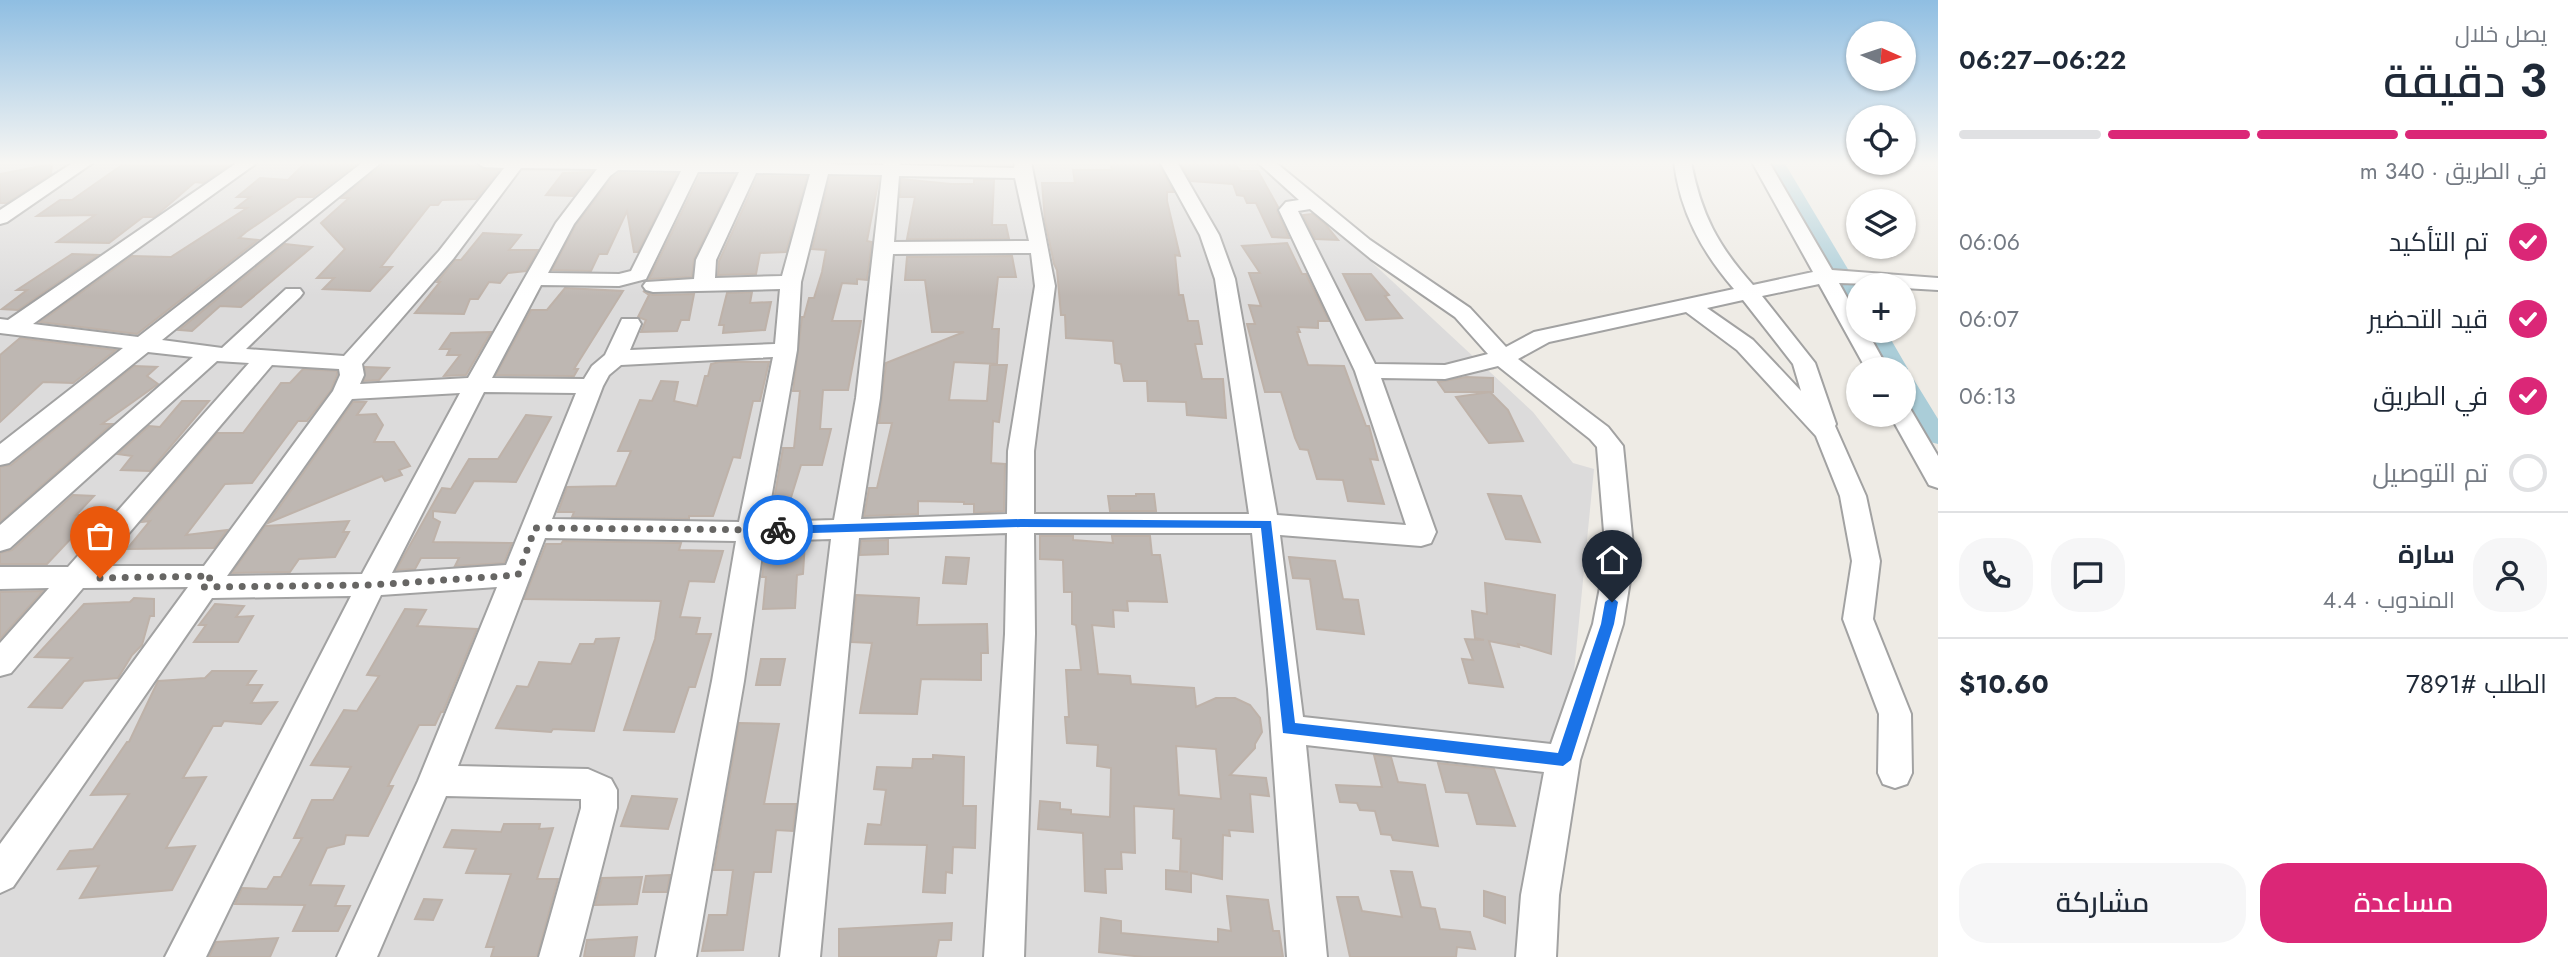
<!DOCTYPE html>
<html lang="ar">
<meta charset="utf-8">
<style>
:root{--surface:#fff;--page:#f6f6f7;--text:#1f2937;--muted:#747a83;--line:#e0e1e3;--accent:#db2777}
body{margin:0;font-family:Jost,Cairo,sans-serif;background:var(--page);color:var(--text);direction:rtl;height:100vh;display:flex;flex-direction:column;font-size:26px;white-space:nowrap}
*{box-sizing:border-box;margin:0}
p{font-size:23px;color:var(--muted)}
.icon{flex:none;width:38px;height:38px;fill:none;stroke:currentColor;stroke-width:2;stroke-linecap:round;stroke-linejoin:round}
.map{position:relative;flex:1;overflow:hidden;direction:ltr}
.drawer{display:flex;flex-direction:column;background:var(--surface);width:630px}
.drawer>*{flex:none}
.needle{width:46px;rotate:93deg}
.buttons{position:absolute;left:1846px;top:21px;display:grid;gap:14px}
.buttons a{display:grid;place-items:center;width:70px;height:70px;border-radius:50%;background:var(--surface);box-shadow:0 2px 5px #0004;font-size:35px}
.pin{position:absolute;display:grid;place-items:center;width:60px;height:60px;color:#fff;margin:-72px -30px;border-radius:50% 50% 50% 0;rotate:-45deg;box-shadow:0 0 7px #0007}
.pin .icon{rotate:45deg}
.courier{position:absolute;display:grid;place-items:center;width:70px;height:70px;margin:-35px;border:5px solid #1a73e8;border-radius:50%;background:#fff;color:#222;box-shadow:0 2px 9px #0007}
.headline em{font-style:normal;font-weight:600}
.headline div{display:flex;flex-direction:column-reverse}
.headline{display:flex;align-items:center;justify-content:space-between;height:119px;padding:0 21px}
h1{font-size:46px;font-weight:600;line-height:52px}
.bar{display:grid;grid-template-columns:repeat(4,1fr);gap:10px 7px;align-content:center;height:84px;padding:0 21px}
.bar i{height:9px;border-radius:5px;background:var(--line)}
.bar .active{background:var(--accent)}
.bar p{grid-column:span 4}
.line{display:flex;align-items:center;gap:18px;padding:0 21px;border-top:2px solid var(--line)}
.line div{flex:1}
.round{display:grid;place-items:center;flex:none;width:74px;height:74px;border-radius:28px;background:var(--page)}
ol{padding:0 21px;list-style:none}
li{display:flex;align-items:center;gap:21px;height:77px}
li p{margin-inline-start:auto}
li .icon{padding:7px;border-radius:50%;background:var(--accent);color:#fff;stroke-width:4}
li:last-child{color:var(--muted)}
li i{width:38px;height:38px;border:4px solid var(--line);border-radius:50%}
.action{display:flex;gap:14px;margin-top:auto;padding:14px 21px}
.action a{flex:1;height:80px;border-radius:28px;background:var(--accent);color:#fff;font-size:28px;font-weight:600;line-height:80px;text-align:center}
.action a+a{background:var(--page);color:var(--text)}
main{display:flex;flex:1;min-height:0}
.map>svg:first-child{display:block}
.residential{fill:#dcdbdb}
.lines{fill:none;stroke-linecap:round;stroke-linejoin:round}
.canal{fill:#aacdd8;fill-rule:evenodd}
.building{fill:#beb7b2;stroke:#beb2a9;stroke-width:2;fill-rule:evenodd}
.minor-casing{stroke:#a2a2a2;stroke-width:4}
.minor{fill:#fff;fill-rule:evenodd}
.route{fill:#1a73e8}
.done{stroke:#676664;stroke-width:7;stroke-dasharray:0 12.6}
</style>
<main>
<section class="drawer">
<div class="headline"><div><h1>3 دقيقة</h1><p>يصل خلال</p></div><em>06:22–06:27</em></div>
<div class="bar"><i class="active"></i><i class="active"></i><i class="active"></i><i></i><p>في الطريق · 340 m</p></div>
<ol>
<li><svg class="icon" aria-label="check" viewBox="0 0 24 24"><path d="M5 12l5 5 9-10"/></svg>تم التأكيد<p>06:06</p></li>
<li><svg class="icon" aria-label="check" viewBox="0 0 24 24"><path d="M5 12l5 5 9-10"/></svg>قيد التحضير<p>06:07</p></li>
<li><svg class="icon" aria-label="check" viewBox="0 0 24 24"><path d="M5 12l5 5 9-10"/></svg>في الطريق<p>06:13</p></li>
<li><i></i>تم التوصيل</li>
</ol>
<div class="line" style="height:126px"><a class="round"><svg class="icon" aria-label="person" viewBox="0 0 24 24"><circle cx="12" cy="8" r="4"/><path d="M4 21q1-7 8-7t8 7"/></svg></a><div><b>سارة</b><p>المندوب · 4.4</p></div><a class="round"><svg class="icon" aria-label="chat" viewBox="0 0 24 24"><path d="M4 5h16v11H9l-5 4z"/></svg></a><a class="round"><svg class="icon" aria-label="phone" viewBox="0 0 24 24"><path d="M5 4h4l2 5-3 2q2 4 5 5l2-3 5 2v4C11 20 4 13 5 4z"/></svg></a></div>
<div class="line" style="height:91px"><div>الطلب #7891</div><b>$10.60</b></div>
<div class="action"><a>مساعدة</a><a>مشاركة</a></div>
</section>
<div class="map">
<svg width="1938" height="957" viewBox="0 0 1938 957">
<rect width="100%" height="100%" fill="#eeebe5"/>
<polygon class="residential" points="0,162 1264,162 1533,412 1573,463 1594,469 1568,733 1553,957 0,957"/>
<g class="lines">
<g class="canal">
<polygon points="1770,162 1784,162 1858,286 1858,306 1849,301"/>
<polygon points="1867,331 1886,331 1908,369 1905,373 1911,375 1938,419 1938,444 1930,442 1904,397 1904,369 1888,369"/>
</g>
</g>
<g class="building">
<polygon points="1110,162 1158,163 1174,192 1167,192 1167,201 1180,256 1175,255 1179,295 1183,295 1188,321 1198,321 1202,344 1195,344 1202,379 1223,379 1226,418 1187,415 1186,402 1148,401 1147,381 1124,381 1121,364 1115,363 1113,341 1066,338 1065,315 1061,315 1057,270 1054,264 1045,221 1042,183 1075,183 1073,170 1112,170"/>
<polygon points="1197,162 1234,162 1240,171 1258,171 1278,207 1277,211 1289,238 1272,237 1256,203 1247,203 1244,196 1237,195 1233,184 1191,181 1181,164 1198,164"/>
<polygon points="52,164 51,174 7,203 0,203 0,174"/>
<polygon points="304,164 356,164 313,197 297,197 246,232 239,238 258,240 137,334 40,322 132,256 171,257 247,208 236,208 250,197 237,197 260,178 288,180"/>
<polygon points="122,165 153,166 228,166 203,183 195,182 158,214 154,217 143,217 109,243 57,242 95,215 37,216 60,200 72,200"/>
<polygon points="383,165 477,166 484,170 499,170 476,199 442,200 438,205 430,205 381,267 392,267 370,291 323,289 334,278 317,278 345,249 321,223 349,198 341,198"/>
<polygon points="589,172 592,172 573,196 546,195 563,173"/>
<polygon points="619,173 677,174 638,252 634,252 627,211 607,254 599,254 591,271 552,270 576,225 612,178"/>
<polygon points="700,175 735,175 694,259 692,277 649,279"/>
<polygon points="758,176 807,177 786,252 760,253 756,274 718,275 719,261"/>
<polygon points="830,177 879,178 867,241 872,242 867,280 857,279 857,284 842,283 832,321 861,321 848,390 823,390 820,429 831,429 822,465 801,465 785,517 771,517 783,448 794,448 800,391 793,391 802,317 804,317 809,298 814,298 822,272 826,250 812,249"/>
<polygon points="901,179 951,184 974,184 974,180 994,180 992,225 1006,225 1009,239 907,239 915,197 900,197"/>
<polygon points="1312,214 1325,224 1338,240 1315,239 1303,215"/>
<polygon points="483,233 521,235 509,250 538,250 526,271 508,273 500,283 489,282 478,299 470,299 464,314 415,313 440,282 437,282 455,260 461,260"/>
<polygon points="1287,243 1302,274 1306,274 1329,321 1318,321 1318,328 1298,327 1300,332 1297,332 1308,365 1344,366 1366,426 1369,426 1378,460 1370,459 1384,504 1348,501 1343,480 1317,479 1308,450 1300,449 1295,438 1281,392 1265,392 1247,324 1255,324 1249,305 1261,306 1249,273 1260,273 1242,246"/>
<polygon points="285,244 312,247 241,307 220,306 192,331 179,330"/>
<polygon points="72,254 98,255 18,310 2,309 27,290 17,290"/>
<polygon points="1012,256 1016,277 998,277 992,329 999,329 997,364 954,362 949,400 987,401 990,365 1007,365 999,422 993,421 991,463 1005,464 1004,511 974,513 974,504 964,504 964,502 918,501 918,514 864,516 869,488 877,488 892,423 879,423 886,363 964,332 932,332 925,280 905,280 907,257"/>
<polygon points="1343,274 1371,274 1389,295 1385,296 1402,318 1366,320"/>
<polygon points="565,288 623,291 574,369 578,369 574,376 496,375 531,310 547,310"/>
<polygon points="643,291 653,295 694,294 689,320 681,320 677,331 641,332 646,320 638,317 649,295"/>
<polygon points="752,292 750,303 771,302 765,330 723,333 724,325 719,325 727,293"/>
<polygon points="491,332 466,375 444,376 460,355 447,355 450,349 440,349 451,333"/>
<polygon points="20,338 116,350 73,383 43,382 0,422 0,355"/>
<polygon points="719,362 769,362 760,401 753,401 740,458 733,457 713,516 689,516 689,519 572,517 574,512 558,512 567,487 616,486 631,451 618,451 640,400 652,401 661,381 678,382 674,401 697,406 705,376 708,376 711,364"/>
<polygon points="134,366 157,367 147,376 158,384 102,424 112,424 0,522 0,467 11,465"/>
<polygon points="365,367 389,368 379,380 364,381"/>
<polygon points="303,369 337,371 337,375 331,390 307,421 298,421 252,483 225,484 186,535 227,530 214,548 127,549 150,521 142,522 217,433 243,433 281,383 290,383"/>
<polygon points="1466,377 1493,378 1493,392 1445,392 1438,382"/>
<polygon points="1490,392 1508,410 1523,441 1489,443 1456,397"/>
<polygon points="182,401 209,401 150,471 121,470 132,456 118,454 149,426 160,427"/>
<polygon points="353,402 366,402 357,415 376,414 383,425 374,442 394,442 410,466 399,470 402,475 385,481 382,476 268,523"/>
<polygon points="526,415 551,417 516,482 474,481 455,513 433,511 433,518 440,522 433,542 512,543 504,563 455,566 459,558 421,558 415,569 396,570 442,488 451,489 469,459 498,459"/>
<polygon points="1136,494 1154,494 1156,511 1110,511 1108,496 1136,496"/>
<polygon points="1488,494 1521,496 1540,542 1506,539"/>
<polygon points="73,495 94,496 76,515 88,515 72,531 78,531 47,564 0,564 0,553 12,550"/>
<polygon points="349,521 343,532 349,532 335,557 299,559 290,572 232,573 265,526"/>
<path d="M 1040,536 L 1073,536 L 1073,540 L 1113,543 L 1112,536 L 1150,536 L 1152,555 L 1160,555 L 1167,602 L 1127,601 L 1128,611 L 1113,610 L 1114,627 L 1092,625 L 1098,674 L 1130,676 L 1131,684 L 1194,688 L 1196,707 L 1216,698 L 1235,698 L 1250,705 L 1260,718 L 1262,732 L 1255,744 L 1255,748 L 1230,775 L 1266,778 L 1269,796 L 1250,794 L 1253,832 L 1229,830 L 1230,836 L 1223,835 L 1222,879 L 1191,873 L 1191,892 L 1166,889 L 1166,870 L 1188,872 L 1180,871 L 1181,839 L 1173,838 L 1174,809 L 1134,806 L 1135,853 L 1121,852 L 1122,869 L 1105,869 L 1106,893 L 1085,891 L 1083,833 L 1038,829 L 1040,801 L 1060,803 L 1060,809 L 1071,810 L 1071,814 L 1110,817 L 1111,768 L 1097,766 L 1098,745 L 1067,743 L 1065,717 L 1069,717 L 1066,670 L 1081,670 L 1076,625 L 1072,624 L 1072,592 L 1064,592 L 1063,560 L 1040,559 ZM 1176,746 L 1216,749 L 1221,799 L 1179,795 Z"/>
<polygon points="888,540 888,554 860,555 861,541"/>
<polygon points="563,541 681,543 679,550 723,551 714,582 689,581 680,617 700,618 696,634 711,634 695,687 689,687 674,732 624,730 655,639 661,601 524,599 546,544 561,544"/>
<polygon points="805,542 803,574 797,575 795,608 763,609 766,577 762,577 765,552 782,553 784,543"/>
<polygon points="946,557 969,558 966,584 943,583"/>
<polygon points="1289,557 1335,561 1343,599 1358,600 1364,634 1317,629 1310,579 1293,578"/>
<polygon points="1485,583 1555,595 1551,654 1518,644 1519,647 1489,641 1503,687 1469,683 1462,659 1473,660 1465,639 1484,640 1475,638 1472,611 1487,614"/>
<polygon points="43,591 0,639 0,592"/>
<polygon points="856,595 919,598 917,625 987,624 988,653 981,653 981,680 921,679 917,714 860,713 872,643 852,642"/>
<polygon points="134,598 154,599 154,616 150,616 142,645 132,655 118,678 84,681 62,708 29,707 72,658 35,657 84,604 130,602"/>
<polygon points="215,604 244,606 236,617 253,616 238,642 194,642 206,625 199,625"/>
<polygon points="405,609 426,610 417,626 477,629 443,712 441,712 435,725 419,725 388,786 393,786 368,836 346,835 344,844 327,848 310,885 344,886 335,906 350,906 338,931 293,931 305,905 235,904 242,888 267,889 274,877 281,877 302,838 294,838 312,800 333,800 351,767 311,765 344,710 357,711 379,676 367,675"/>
<polygon points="619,638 594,731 553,729 551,732 496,728 517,686 528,687 539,662 571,664 580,644 594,644 596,639"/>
<polygon points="761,659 785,659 780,685 756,685"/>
<polygon points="212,671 256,671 247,685 262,685 251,703 277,702 261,724 224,721 221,726 213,726 183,778 206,777 166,848 195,846 172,890 80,898 99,866 58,869 70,851 93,849 129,794 91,795 127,742 129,742 158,681 205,678"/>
<polygon points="739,723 779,724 764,804 796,804 793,831 776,830 771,872 754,872 743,950 702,951 709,915 727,915 733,870 714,870"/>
<polygon points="933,755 964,757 963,806 976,806 975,848 953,847 952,873 946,872 945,893 923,892 927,845 865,844 868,824 881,825 886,790 874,789 877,767 912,768 913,759 933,759"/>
<polygon points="1374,755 1391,757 1398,782 1425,785 1438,846 1393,840 1391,835 1381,834 1375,811 1360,810 1357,803 1340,802 1336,785 1382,787"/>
<polygon points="1438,763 1494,769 1515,826 1477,824 1468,793 1446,792"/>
<polygon points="632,796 677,799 668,829 621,826"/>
<polygon points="504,824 540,824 539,829 553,828 537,879 558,879 537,957 491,957 494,947 486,947 511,874 466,873 476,849 444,847 452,830 501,832"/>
<polygon points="1391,871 1412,872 1421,907 1435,909 1440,929 1470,932 1475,949 1457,947 1456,957 1350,957 1337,897 1358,897 1362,911 1402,917"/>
<polygon points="670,875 667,892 643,892 646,876"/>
<polygon points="642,877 637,904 595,905 602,878"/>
<polygon points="1484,891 1505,897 1505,923 1484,916"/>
<polygon points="1227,896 1268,900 1273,931 1279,931 1283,957 1143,957 1099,952 1101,918 1121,921 1121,933 1218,942 1218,929 1231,931"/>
<polygon points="424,899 442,900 433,920 415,919"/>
<polygon points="952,923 951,940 939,940 936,957 839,957 839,929"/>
<polygon points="637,937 634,957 584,957 587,940"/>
<polygon points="278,938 270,957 209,957 216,942"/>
</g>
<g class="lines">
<g class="minor-casing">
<g id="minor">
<polygon points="74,162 94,162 7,222 0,224 0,210"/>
<path d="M 238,162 L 258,162 L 33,324 L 138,337 L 363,162 L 382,162 L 162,340 L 222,348 L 286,289 L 300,289 L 303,293 L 300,297 L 246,349 L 344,356 L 439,251 L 504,168 L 484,167 L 476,162 L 830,162 L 830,164 L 883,165 L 884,162 L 900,162 L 900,165 L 1014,168 L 1015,162 L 1031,162 L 1055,286 L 1034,451 L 1034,514 L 1249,514 L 1215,279 L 1200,235 L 1160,162 L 1177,162 L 1219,235 L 1235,279 L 1277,515 L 1406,525 L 1355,371 L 1279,210 L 1286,202 L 1299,200 L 1257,162 L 1275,162 L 1370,240 L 1470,308 L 1506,347 L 1534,332 L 1734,289 C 1702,252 1680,212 1674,162 L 1691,162 C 1701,214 1718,246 1753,285 L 1813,272 L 1752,162 L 1769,162 L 1832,270 L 1938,278 L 1938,290 L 1904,288 L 1904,285 L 1839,283 L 1858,317 L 1858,331 L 1867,331 L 1888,369 L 1866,369 L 1819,284 L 1762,296 L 1815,363 L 1836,424 L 1835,426 L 1866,496 L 1880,561 L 1873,619 L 1911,714 L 1912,773 L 1907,784 L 1895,788 L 1883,784 L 1878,773 L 1879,714 L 1843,619 L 1852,561 L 1840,496 L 1816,436 L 1737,350 L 1686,312 L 1549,342 L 1518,359 L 1608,427 L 1623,446 L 1634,556 L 1623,624 L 1580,760 L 1559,895 L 1556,957 L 1516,957 L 1521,895 L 1544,772 L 1306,745 L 1327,957 L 1287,957 L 1268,689 L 1252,533 L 1034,533 L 1035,634 L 1024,957 L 984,957 L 1005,634 L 1007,533 L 859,538 L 820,957 L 780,957 L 831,539 L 764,541 L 744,681 L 696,957 L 656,957 L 712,681 L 736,541 L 545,538 L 458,766 L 588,769 L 611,779 L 617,790 L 617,808 L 579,957 L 539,957 L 581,808 L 581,799 L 446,796 L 377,957 L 337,957 L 418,781 L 497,587 L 381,595 L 206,957 L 165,957 L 351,596 L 212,598 L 13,887 L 0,893 L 0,844 L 188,587 L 83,588 L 11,673 L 0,676 L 0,643 L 49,588 L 0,589 L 0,567 L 68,567 L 249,363 L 217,361 L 10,548 L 0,551 L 0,525 L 193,357 L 148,352 L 9,463 L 0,465 L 0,444 L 123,348 L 0,333 L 0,319 L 8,320 ZM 521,168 L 597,169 L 556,223 L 468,378 L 360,384 L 364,375 L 362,364 L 453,259 ZM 618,170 L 681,171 L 631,271 L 619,274 L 548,273 L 574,224 L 610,176 ZM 698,172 L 739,172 L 696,260 L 694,279 L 646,282 L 643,286 L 646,290 L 653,292 L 780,289 L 775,344 L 630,350 L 641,324 L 638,319 L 622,319 L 605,355 L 592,366 L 584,379 L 492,378 L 541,285 L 619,286 L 646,279 ZM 756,173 L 810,174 L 782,276 L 715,278 L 716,260 ZM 828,174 L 882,175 L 856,398 L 834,520 L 767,522 L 797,350 L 801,282 ZM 899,176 L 1015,178 L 1029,241 L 894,242 ZM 1310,209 L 1371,259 L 1455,317 L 1488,354 L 1445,365 L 1375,364 L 1298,211 ZM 1031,253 L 1035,286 L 1008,451 L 1007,514 L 861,519 L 880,398 L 893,254 ZM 1743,300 L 1793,364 L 1801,391 L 1753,340 L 1707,308 ZM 773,357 L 739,522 L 552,519 L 603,386 L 609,375 L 621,365 ZM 272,365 L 339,369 L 340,375 L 333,391 L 204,566 L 101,566 ZM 1498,366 L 1590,439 L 1597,447 L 1606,556 L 1593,624 L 1551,744 L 1303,717 L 1280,535 L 1421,546 L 1431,543 L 1436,532 L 1381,378 L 1445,379 ZM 484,392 L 576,393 L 506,565 L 392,573 ZM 460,393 L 362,574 L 227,576 L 352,399 Z"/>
<polygon points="1904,408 1911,410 1938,456 1938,488 1929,485 1890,415 1904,415"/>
</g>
</g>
<use href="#minor" class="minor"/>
</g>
<linearGradient id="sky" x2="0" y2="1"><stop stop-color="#8fbee2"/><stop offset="0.55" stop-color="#f7f6f3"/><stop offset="1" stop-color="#f7f6f3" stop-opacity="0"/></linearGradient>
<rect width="1938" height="296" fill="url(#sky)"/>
<polygon class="route" points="1021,519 1271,521 1295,723 1558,753 1601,624 1605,602 1612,597 1618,602 1614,624 1571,760 1563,766 1283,733 1261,528 1021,527 778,534 772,530 778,526"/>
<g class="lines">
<polyline class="done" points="100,578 211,576 203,587 371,585 518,575 535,528 778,530"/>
</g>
</svg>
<div class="buttons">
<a><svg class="needle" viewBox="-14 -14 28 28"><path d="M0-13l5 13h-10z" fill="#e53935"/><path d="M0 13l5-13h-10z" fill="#747a83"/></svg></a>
<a><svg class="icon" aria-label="locate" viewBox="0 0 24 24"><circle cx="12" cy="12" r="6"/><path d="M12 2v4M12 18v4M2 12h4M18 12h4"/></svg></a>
<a><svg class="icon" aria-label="layers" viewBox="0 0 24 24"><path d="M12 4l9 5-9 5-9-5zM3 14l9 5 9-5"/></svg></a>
<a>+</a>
<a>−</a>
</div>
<div class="pin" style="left:100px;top:578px;background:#ea580c"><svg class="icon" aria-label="bag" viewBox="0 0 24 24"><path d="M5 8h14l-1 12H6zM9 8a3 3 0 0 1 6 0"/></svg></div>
<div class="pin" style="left:1612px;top:602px;background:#1f2937"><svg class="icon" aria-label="home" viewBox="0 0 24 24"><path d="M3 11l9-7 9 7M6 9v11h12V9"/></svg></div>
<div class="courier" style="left:778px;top:530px"><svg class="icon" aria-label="bike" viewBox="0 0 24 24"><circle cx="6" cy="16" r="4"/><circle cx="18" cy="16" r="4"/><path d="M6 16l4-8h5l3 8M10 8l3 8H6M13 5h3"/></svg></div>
</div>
</main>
